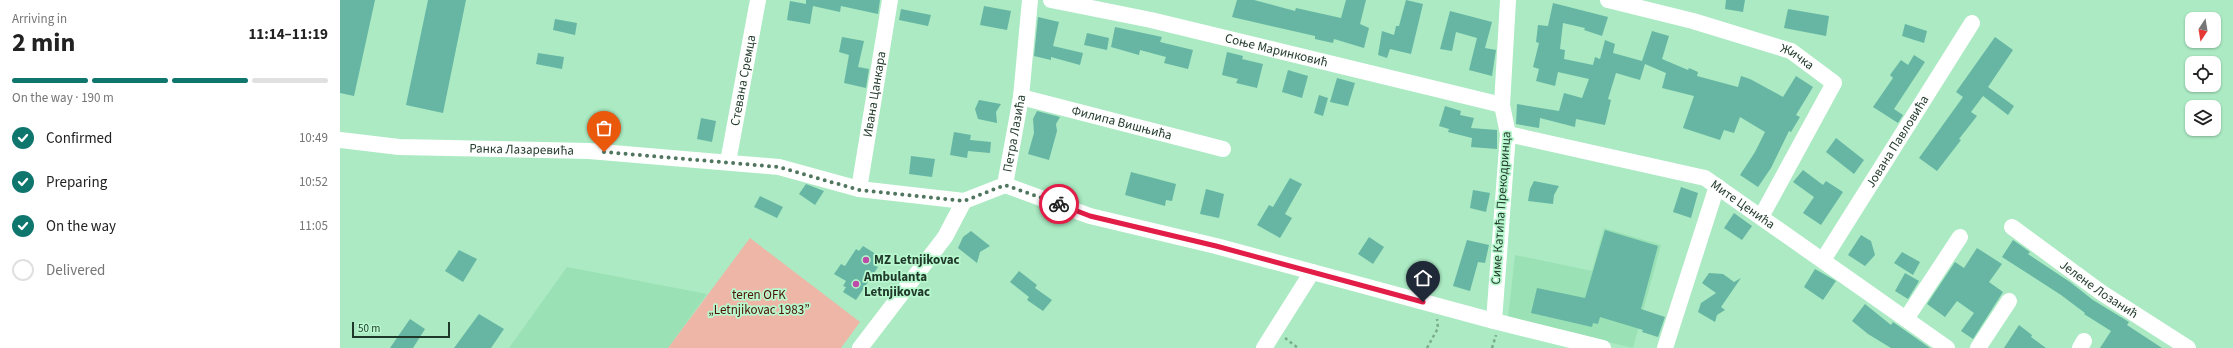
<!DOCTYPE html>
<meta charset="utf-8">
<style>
:root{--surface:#fff;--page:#f2f2f2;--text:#222;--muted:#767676;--line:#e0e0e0;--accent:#0f766e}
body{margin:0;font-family:"Source Sans 3",sans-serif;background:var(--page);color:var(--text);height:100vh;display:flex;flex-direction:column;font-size:15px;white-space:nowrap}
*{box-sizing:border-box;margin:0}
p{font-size:13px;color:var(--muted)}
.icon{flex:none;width:22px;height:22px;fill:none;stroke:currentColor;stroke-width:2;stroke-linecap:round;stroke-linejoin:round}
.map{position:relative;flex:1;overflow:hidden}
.side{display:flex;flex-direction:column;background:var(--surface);width:340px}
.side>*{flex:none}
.needle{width:26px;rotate:192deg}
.tools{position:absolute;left:1845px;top:12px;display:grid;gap:8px}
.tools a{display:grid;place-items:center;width:36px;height:36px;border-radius:8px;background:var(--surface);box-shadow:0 1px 3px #0004;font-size:20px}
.scale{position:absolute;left:12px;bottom:10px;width:98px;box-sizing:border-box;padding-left:4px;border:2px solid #1f3829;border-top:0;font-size:11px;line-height:14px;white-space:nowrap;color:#1f3829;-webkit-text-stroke:3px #b8f8cf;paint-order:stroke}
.pin{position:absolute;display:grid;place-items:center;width:34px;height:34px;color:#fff;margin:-41px -17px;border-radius:50% 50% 50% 0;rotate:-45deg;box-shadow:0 0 4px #0007}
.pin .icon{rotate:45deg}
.courier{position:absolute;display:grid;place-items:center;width:40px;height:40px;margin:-20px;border:3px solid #e11d48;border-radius:50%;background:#fff;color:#222;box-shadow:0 1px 5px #0007}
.head em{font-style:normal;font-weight:700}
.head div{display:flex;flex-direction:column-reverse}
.head{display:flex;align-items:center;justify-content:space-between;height:68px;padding:0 12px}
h1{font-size:26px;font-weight:700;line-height:30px}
.bar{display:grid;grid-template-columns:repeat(4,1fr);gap:6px 4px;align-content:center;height:48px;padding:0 12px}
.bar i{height:5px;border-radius:3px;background:var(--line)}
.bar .current{background:var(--accent)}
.bar p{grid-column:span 4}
ol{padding:0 12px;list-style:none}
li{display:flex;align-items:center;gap:12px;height:44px}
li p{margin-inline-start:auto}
li .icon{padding:4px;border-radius:50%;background:var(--accent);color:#fff;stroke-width:4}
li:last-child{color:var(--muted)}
li i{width:22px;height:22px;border:2px solid var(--line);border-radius:50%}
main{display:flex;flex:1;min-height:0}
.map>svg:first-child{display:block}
.built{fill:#9ae1b5}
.green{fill:#eeb6a6}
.building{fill:#66b6a3}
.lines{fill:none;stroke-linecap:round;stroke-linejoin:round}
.path{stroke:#7aac8d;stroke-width:2.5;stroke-dasharray:3 3;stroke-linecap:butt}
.minor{stroke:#fff;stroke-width:16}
.done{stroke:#50765f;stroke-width:4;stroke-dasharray:0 7.2}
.route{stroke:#e11d48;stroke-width:5}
.poi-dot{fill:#be4ba6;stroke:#b8f8cf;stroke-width:1.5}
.labels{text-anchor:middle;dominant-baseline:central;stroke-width:3.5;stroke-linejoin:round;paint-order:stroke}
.street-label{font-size:13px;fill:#1f3829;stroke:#b8f8cf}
.poi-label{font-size:13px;font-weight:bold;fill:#1f3829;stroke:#b8f8cf;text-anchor:start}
.park-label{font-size:13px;fill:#4e1202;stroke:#b8f8cf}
</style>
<main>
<section class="side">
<div class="head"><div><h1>2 min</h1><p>Arriving in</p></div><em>11:14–11:19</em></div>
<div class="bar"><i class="current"></i><i class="current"></i><i class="current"></i><i></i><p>On the way · 190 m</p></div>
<ol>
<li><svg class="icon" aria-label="check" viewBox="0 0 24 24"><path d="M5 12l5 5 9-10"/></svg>Confirmed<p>10:49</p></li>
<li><svg class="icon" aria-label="check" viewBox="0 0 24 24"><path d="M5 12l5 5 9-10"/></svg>Preparing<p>10:52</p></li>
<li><svg class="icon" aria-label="check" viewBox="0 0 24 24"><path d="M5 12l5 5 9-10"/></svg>On the way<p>11:05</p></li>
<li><i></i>Delivered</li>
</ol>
</section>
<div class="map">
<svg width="1893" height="348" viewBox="0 0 1893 348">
<rect width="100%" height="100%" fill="#abeac3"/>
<g class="built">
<polygon points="1264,228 1321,245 1293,348 1168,318 1175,255 1252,271"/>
<polygon points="227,267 367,294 328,348 169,348"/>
</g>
<polygon class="green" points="410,238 520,322 501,348 328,348"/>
<g class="building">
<polygon points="0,0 35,0 14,96 0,93"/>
<polygon points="88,0 126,0 103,113 66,105"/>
<polygon points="466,0 540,0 538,14 501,6 500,12 473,6 470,24 447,20 450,1 466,4"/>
<polygon points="897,0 914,0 955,11 956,8 1001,18 1006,0 1026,0 1020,24 1029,28 1024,48 994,39 993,43 975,39 975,36 892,17"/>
<polygon points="1066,0 1083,4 1071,54 1050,49 1047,58 1038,55 1042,31 1054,35 1056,26 1059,26"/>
<polygon points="1386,0 1405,0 1403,12 1385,9"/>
<polygon points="1213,3 1268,17 1262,36 1244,30 1245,28 1223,23 1220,49 1225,50 1224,59 1253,65 1255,57 1260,59 1265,40 1275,44 1273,53 1302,61 1312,31 1329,36 1322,59 1348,70 1349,68 1358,72 1357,76 1398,87 1401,76 1410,79 1443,97 1456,76 1473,87 1456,115 1460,117 1451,132 1449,131 1431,168 1418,187 1400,175 1415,152 1425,132 1400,117 1394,133 1384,130 1380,140 1343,128 1354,96 1322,88 1326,73 1305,64 1300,80 1276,73 1268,99 1271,100 1265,125 1236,119 1235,127 1200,118 1199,128 1176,124 1177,104 1219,111 1224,93 1242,98 1249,79 1218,72 1215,86 1196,81 1199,69 1193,67 1199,43 1196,42 1198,25 1208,26"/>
<polygon points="644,6 671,11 667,30 640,25"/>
<polygon points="561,9 591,15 588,26 559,20"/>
<polygon points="1448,9 1489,16 1486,36 1444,28"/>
<polygon points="1110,11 1152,22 1145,48 1156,50 1152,76 1129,70 1137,38 1116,32 1112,51 1100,49"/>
<polygon points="698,17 719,22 713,46 743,53 740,65 711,57 711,60 694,56"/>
<polygon points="215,19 237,23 235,35 213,30"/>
<polygon points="1565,24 1587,31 1584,43 1562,36"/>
<polygon points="775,27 822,37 820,42 853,50 848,69 824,63 826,57 800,50 799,55 771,47"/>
<polygon points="747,33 769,38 767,50 744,45"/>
<polygon points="502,37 524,41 518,67 529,69 526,88 504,83 509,55 499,52"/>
<polygon points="1655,37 1673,50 1648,87 1674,106 1668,115 1643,96 1631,112 1637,116 1619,139 1621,140 1597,171 1579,158 1623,97 1616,92"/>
<polygon points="887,52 903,56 902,59 923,64 917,88 896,83 898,79 882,75"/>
<polygon points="198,53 224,57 222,69 196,64"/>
<polygon points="1574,55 1585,62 1554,109 1563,115 1558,123 1533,107 1553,78 1550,75 1561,60 1568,65"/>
<polygon points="948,70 968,76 962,98 942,92"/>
<polygon points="997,78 1015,83 1008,106 990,102"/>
<polygon points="979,95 988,98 983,116 974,113"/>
<polygon points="639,100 661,104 656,112 657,123 638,119 635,109"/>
<polygon points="1105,106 1121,111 1120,115 1134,118 1131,128 1157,130 1157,149 1131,147 1132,138 1108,132 1109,129 1099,126"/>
<polygon points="697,111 720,117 716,124 717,131 709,160 688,154 694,133 693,119"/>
<polygon points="361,118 376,121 372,142 357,139"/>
<polygon points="614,132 631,135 630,140 651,142 650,153 628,151 627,158 610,155"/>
<polygon points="1496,138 1524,160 1514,174 1486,152"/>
<polygon points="571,156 595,159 592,177 569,174"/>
<polygon points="1463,170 1483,185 1486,181 1503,192 1481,225 1463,213 1474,197 1453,182"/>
<polygon points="791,172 836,184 832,201 826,200 825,206 785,195"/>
<polygon points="950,178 962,184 945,214 952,218 940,238 917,225 929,205 933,207"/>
<polygon points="1194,181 1219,186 1214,195 1213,204 1188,201 1190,189"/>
<polygon points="466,184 484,191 475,205 459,194"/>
<polygon points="1341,187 1358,193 1351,218 1333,212"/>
<polygon points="866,189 884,194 879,218 860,214"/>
<polygon points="1133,190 1150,193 1146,212 1130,208"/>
<polygon points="420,196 443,207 437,218 414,207"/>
<polygon points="1394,213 1412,226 1402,240 1384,228"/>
<polygon points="1265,230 1318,246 1301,309 1325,317 1318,337 1302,332 1303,330 1260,317 1258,324 1253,323 1252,327 1191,313 1197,288 1245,298"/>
<polygon points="631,231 650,246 640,252 637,263 618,248 623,237"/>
<polygon points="1521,235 1531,241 1535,255 1525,266 1508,255"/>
<polygon points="1029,237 1044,247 1033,264 1018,254"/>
<polygon points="1127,240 1149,245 1145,263 1138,262 1130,291 1113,286"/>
<polygon points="1673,240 1690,252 1688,254 1730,282 1753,300 1789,322 1787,325 1822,348 1760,348 1771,331 1744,314 1745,313 1721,295 1662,257"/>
<polygon points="523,246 539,256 534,265 538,267 516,300 503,292 506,287 503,286 506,281 494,274 501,264 505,266 516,249 519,251"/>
<polygon points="1637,248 1662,264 1649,282 1663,292 1633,339 1621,331 1634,313 1617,301 1605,317 1587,304 1615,262 1624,268"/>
<polygon points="119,250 137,259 123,282 105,271"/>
<polygon points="1562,252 1580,262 1573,275 1554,263"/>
<polygon points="1475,269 1496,281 1483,300 1464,287"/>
<polygon points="679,271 697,285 695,288 712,300 703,311 687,300 689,297 670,282"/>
<polygon points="1369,273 1383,274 1394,282 1401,278 1381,307 1385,310 1377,315 1375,322 1358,312 1361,303 1376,293 1362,283"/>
<polygon points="1565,273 1579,281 1568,299 1555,291"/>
<polygon points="1525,304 1551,325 1553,322 1590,348 1551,348 1528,334 1512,321"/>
<polygon points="139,314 164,329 151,348 114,348"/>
<polygon points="70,319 85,329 73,348 50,348"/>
<polygon points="1679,325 1692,335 1691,337 1706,348 1664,348"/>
</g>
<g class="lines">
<g class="path">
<polyline points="945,338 958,348"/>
<polyline points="1087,348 1098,328 1097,319"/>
<polyline points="1152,348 1156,335"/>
</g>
<g class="minor">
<path id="s1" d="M 711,0 L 811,20 L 1162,105"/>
<path id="s2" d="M 1268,0 L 1353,21 L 1451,51 L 1494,83 L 1421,217"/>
<path id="s3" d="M 681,97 L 883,149"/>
<path id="s4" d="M 1168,134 L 1365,178 L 1607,348"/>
<path id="s5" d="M 0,140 L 59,147 L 249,151 L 439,167 L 519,189 L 624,201"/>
<path id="s6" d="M 388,162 L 418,0"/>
<polyline points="665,185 750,216 876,246 1154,321 1263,348"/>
<path id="s7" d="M 519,189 L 550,0"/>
<path id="s8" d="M 1672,227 L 1762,293 L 1848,348"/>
<path id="s9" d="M 1483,260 L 1632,23"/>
<polyline points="1566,319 1620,237"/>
<polyline points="1154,321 1168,134 1162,105 1168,0"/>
<path id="s10" d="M 520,348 L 605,237 L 624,201 L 665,185 L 681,97 L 690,0"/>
<polyline points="924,348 972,272"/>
<polyline points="1325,348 1377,186"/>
<polyline points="1638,348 1669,301"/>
<polyline points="1740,348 1744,341"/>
</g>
</g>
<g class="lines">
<polyline class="done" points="264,152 439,167 519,190 624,201 665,185 719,204"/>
<polyline class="route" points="719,204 750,216 876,246 1083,302"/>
</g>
<g class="poi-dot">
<circle cx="526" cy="260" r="4"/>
<circle cx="516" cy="284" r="4"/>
</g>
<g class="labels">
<g class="street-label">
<text stroke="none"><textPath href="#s1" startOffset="231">Соње Маринковић</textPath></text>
<text stroke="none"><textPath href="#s2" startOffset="198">Жичка</textPath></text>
<text stroke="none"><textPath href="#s6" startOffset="83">Стевана Сремца</textPath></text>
<text stroke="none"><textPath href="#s7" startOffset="96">Ивана Цанкара</textPath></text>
<text stroke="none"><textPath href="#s3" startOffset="104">Филипа Вишњића</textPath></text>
<text stroke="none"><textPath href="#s10" startOffset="277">Петра Лазића</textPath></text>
<text stroke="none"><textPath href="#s9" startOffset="140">Јована Павловића</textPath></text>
<text stroke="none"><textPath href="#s5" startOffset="182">Ранка Лазаревића</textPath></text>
<text stroke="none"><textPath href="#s4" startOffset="248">Мите Ценића</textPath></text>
<text transform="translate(1161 208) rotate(-86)">Симе Катића Прекодринца</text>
<text stroke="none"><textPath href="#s8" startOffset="107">Јелене Лозанић</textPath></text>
</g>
<g class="poi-label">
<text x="534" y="260">MZ Letnjikovac</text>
<text x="524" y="277">Ambulanta<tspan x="524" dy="15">Letnjikovac</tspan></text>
</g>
<g class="park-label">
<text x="419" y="295">teren OFK<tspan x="419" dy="15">„Letnjikovac 1983”</tspan></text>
</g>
</g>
</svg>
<div class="tools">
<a><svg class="needle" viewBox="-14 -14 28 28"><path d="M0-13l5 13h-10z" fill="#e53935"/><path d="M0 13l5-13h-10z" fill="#767676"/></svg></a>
<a><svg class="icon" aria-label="locate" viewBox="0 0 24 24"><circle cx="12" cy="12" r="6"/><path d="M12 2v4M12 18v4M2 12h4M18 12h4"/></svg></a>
<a><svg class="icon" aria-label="layers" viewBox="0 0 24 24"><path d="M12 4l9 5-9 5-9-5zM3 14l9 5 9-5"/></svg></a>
</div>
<div class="scale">50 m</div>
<div class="pin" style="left:264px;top:152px;background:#ea580c"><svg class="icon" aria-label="bag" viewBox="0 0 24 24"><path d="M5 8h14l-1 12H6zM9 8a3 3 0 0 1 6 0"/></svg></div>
<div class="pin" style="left:1083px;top:302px;background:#1f2937"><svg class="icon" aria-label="home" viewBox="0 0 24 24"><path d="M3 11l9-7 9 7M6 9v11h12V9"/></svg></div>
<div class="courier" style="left:719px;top:204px"><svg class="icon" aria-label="bike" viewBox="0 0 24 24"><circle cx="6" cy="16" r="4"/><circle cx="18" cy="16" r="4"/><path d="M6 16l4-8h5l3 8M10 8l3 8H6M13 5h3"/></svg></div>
</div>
</main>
